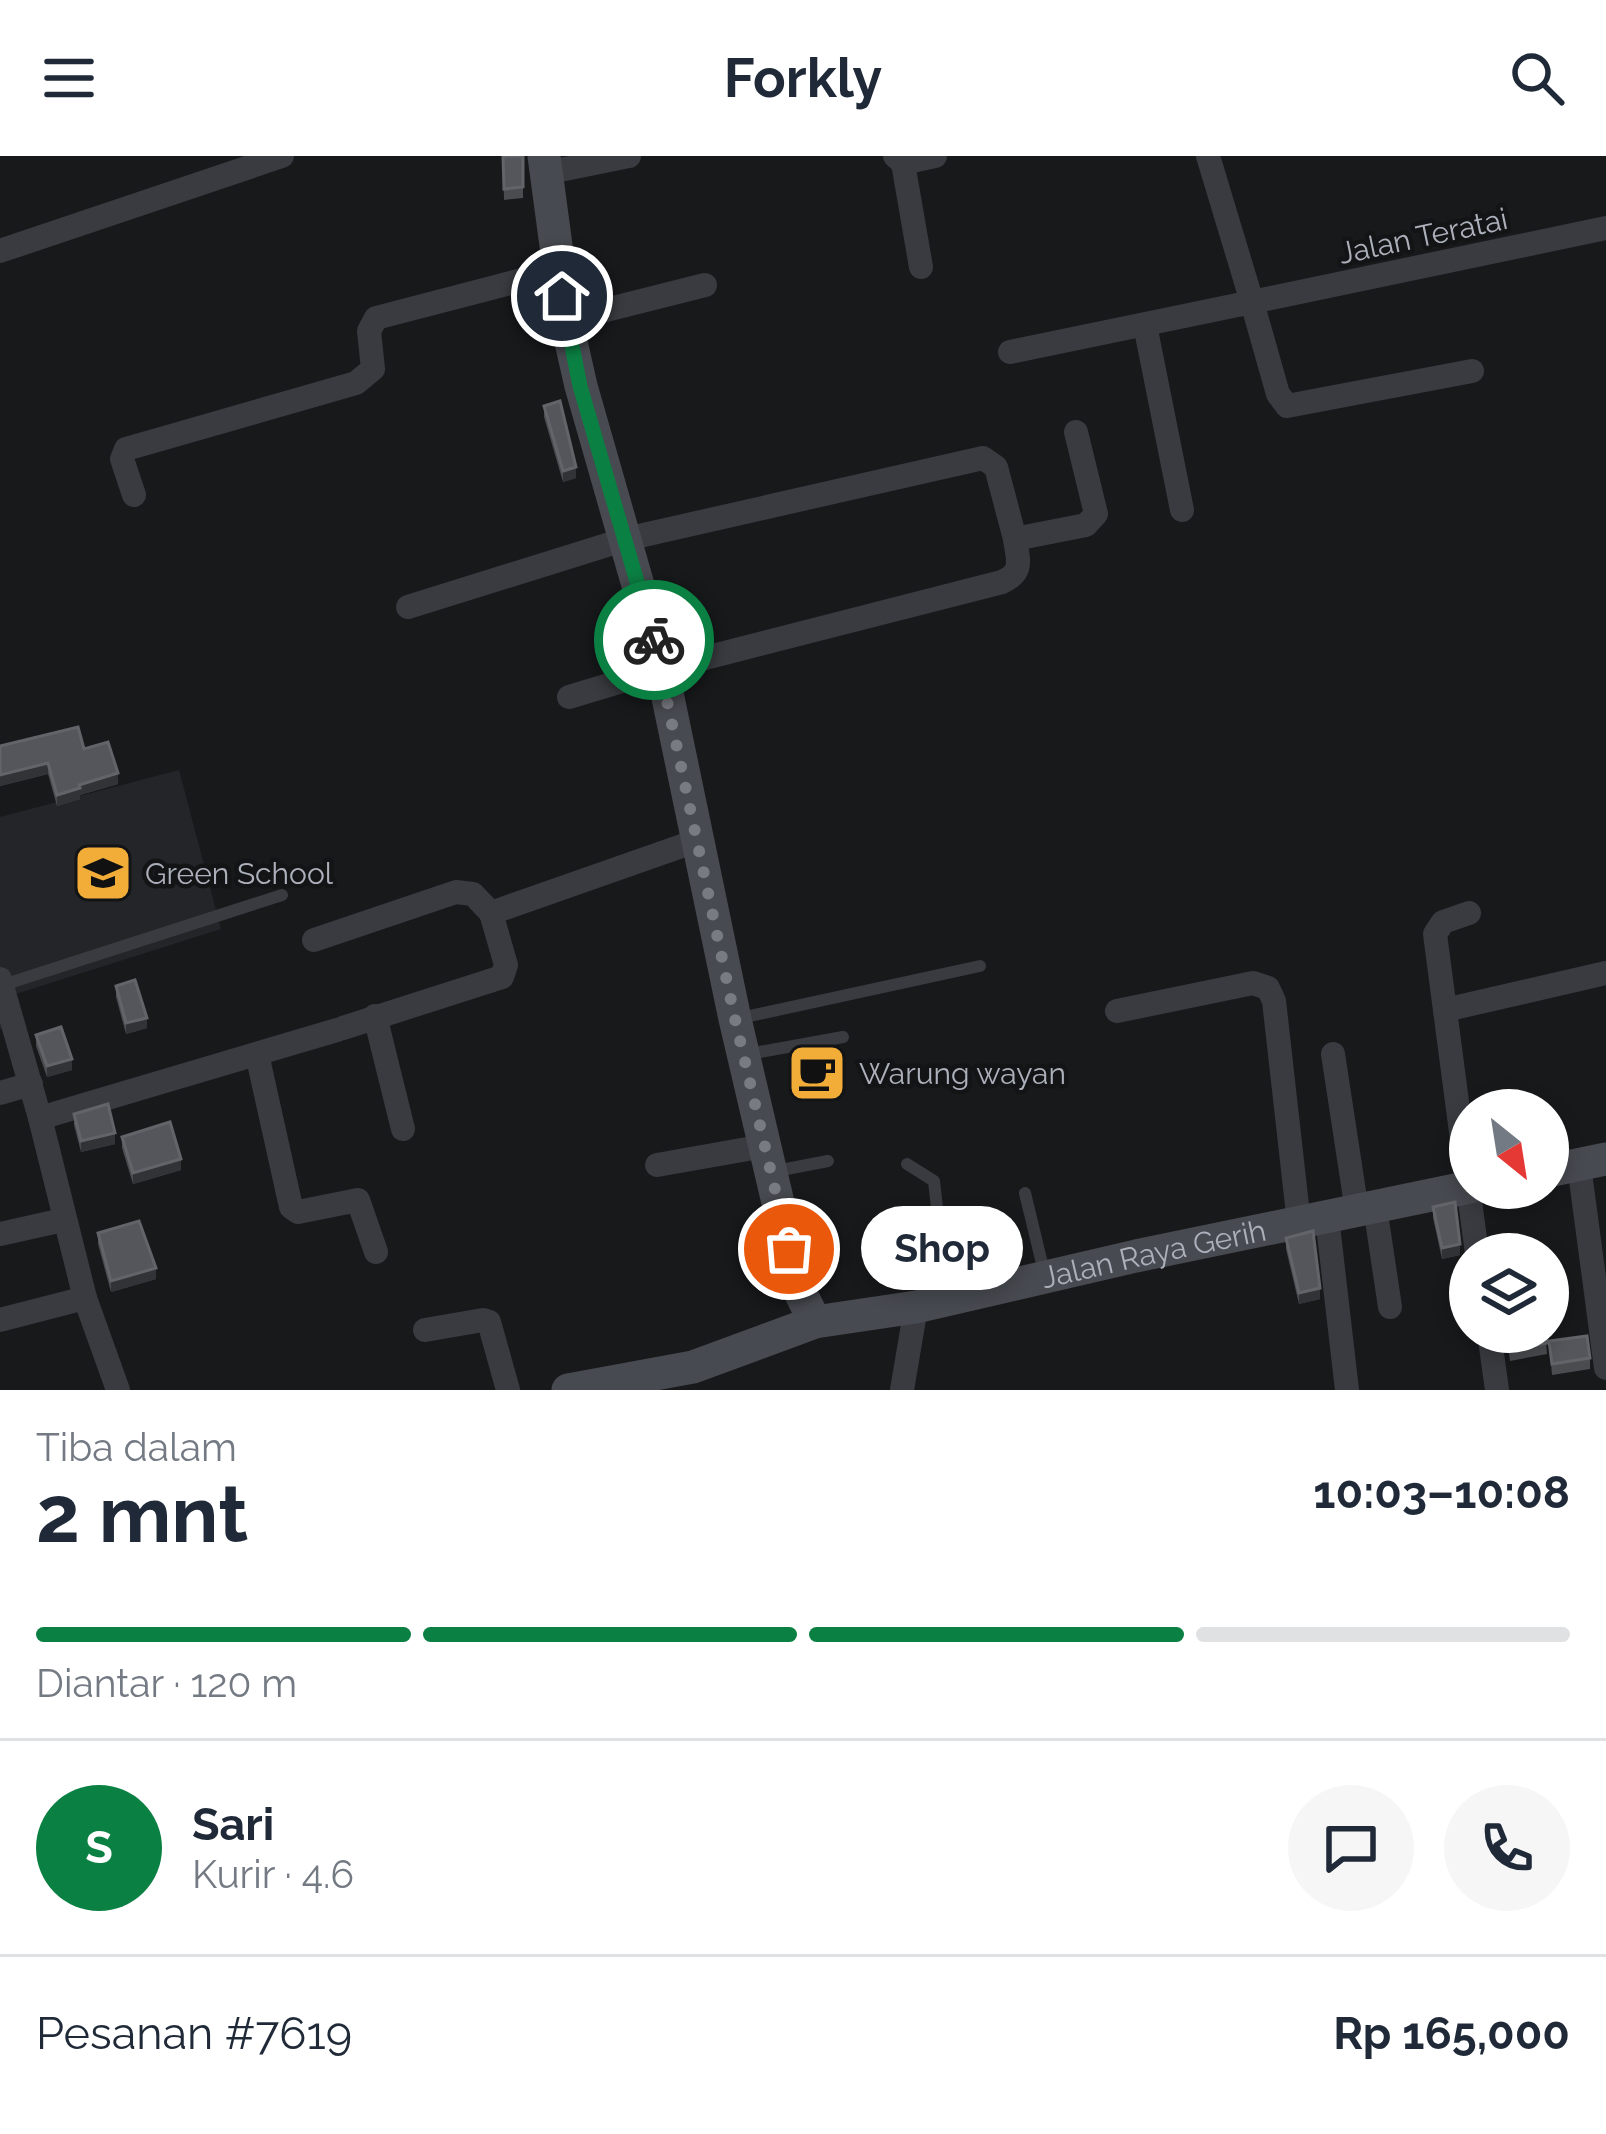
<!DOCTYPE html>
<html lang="id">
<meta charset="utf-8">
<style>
:root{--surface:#fff;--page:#f6f6f7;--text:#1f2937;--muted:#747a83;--line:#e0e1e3;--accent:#0b8043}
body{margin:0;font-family:Raleway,sans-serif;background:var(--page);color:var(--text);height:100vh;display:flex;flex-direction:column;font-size:45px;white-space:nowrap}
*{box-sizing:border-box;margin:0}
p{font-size:39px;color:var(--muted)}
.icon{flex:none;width:66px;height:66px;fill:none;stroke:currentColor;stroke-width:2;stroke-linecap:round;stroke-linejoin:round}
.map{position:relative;height:1234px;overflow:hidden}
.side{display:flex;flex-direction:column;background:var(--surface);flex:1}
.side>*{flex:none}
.needle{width:78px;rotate:150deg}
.fabs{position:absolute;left:1449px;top:933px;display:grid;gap:24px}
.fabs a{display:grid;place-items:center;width:120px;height:120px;border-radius:50%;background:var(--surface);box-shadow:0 6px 18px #0003;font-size:60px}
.pin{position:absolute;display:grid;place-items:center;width:102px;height:102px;color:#fff;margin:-51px;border:6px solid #fff;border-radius:50%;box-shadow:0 3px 12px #0007}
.courier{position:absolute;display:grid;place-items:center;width:120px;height:120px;margin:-60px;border:9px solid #0b8043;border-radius:50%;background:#fff;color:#222;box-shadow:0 3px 15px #0007}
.bubble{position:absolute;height:84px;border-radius:42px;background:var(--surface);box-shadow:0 6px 18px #0003;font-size:39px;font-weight:700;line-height:84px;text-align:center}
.overview em{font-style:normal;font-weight:700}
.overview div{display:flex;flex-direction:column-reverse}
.overview{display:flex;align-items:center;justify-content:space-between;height:204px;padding:0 36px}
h1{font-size:78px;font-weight:700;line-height:90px}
.bar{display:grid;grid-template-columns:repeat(4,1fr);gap:18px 12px;align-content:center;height:144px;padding:0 36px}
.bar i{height:15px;border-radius:9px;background:var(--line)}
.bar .active{background:var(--accent)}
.bar p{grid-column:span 4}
.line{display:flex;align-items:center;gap:30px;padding:0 36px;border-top:3px solid var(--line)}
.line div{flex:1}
.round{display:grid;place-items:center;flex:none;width:126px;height:126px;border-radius:63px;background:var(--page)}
header{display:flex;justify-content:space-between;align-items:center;height:156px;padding:0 36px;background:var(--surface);font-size:54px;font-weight:700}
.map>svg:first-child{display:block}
.built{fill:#242528}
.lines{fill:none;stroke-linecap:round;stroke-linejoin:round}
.lane{stroke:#393b40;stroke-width:12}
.street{stroke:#393b40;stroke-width:24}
.secondary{stroke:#474a50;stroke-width:33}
.wall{fill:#4a4c50}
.shaded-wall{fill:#323336}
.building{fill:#55565b;stroke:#62646a;stroke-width:3}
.done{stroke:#787b82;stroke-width:12;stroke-dasharray:0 21.6}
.route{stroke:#0b8043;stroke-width:15}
.labels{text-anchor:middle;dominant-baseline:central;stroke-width:9;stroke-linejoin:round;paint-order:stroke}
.street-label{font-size:30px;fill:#abb0ba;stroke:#131416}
.poi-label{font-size:30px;fill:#abb0ba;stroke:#131416;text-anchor:start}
</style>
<header><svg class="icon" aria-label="menu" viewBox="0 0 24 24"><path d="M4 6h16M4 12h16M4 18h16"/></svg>Forkly<svg class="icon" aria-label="search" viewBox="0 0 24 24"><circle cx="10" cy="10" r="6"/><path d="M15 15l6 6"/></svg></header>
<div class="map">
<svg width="1606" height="1234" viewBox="0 0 1606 1234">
<rect width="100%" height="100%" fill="#18191b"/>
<polygon class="built" points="179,614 221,773 3,842 10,870 0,873 0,661"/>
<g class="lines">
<g class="lane">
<polyline points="3,829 282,739"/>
<polyline points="736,863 980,810"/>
<polyline points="743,899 843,881"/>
<polyline points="907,1008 934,1025 947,1141"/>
<polyline points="776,1015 828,1005"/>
<polyline points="1025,1037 1045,1120"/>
</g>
<g class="street">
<polyline points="895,0 903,7 935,0"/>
<polyline points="1208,0 1252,146 1606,72"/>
<polyline points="903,7 921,111"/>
<polyline points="545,17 629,0"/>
<polyline points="0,95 282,0"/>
<polyline points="566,164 705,129"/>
<polyline points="1145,169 1182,354"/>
<polyline points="1010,196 1252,146 1278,238 1287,250 1472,215"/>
<polyline points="134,339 122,303 126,293 356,227 373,213 369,175 376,162 557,115"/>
<polyline points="408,451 626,383 983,302 996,311 1015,383 1086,369 1096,358 1076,276"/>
<path d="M 569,541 L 662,513 L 1002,426 C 1024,416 1018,404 1015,383"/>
<polyline points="1469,757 1443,766 1435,778 1477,1098"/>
<polyline points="314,784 456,736 473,738 491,757"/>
<polyline points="0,823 40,962 85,1142 118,1234"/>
<polyline points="1445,854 1606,817"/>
<polyline points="1117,855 1253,827 1268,832 1274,845 1299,1067"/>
<polyline points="375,860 403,973"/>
<polyline points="343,872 502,821 506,809 491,757 696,685"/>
<polyline points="257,898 291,1051 298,1056 358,1044 376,1096"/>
<polyline points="1333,898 1357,1055"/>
<polyline points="0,937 31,928"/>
<polyline points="40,962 337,874"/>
<polyline points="657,1009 764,990"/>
<polyline points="1579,1009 1606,1212"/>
<polyline points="1375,1051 1390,1151"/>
<polyline points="1327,1061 1347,1234"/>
<polyline points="0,1078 63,1064"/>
<polyline points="0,1164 85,1142"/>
<polyline points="425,1174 483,1164 489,1166 508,1234"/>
<polyline points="1489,1176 1497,1234"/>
<polyline points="902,1234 916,1151"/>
</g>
<g class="secondary">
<path id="s1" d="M 544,0 L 566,164 L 581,230 L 662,513 L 735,863 L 798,1132 L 815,1166 L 916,1151 L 1136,1100 L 1470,1031"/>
<polyline points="1548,1015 1606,1003"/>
<polyline points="568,1234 693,1211 815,1166"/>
</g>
</g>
<g class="wall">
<polygon points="503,0 523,0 523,42 504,44"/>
<polygon points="544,250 576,322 563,326 544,261"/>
<polygon points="0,590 84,593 118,628 80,639 80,643 57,650 48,618 0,630"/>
<polygon points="116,830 147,872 126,878 116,841"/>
<polygon points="36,879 72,914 47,921 36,890"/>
<polygon points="74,958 115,988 81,996 74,969"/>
<polygon points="122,981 181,1014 133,1028 122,992"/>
<polygon points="1433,1051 1460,1099 1442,1103 1433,1062"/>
<polygon points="98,1077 156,1123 111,1136 98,1088"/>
<polygon points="1286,1082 1320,1143 1299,1148 1286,1093"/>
<polygon points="1506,1176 1545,1176 1547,1198 1510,1205"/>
<polygon points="1549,1185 1590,1202 1590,1213 1552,1219"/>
</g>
<g class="shaded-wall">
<polygon points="576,311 576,322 563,326 563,315"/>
<polygon points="48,607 48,618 0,630 0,619"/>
<polygon points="118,617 118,628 80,639 80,643 57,650 57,639 79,629"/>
<polygon points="147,862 147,872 126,878 126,867"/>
<polygon points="72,903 72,914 47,921 47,910"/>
<polygon points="115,977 115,988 81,996 81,985"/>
<polygon points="181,1003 181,1014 133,1028 133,1017"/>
<polygon points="1460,1088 1460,1099 1442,1103 1442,1092"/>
<polygon points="156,1112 156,1123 111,1136 111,1125"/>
<polygon points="1320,1132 1320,1143 1299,1148 1299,1137"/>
</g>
<g class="building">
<polygon points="503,0 523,0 523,31 504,33"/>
<polygon points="560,245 576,311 563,315 544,250"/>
<polygon points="78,571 84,593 108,586 118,617 79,629 80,632 57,639 48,607 0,619 0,590"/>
<polygon points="135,824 147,862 126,867 116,830"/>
<polygon points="61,871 72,903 47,910 36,879"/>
<polygon points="108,948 115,977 81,985 74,958"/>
<polygon points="170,966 181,1003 133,1017 122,981"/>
<polygon points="1455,1046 1460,1088 1442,1092 1433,1051"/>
<polygon points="139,1065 156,1112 111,1125 98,1077"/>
<polygon points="1313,1075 1320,1132 1299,1137 1286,1082"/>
<polygon points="1507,1176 1545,1176 1547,1187 1510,1194"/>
<polygon points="1587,1180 1590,1202 1552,1208 1549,1185"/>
</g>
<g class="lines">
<polyline class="done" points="654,484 735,863 789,1093"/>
<polyline class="route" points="562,140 580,230 654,484"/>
</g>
<defs>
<g id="school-square" transform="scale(3)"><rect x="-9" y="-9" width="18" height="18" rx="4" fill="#f2ad39" stroke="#131416"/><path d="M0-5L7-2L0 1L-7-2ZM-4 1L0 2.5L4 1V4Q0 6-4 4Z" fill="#111"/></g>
<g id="cafe-square" transform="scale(3)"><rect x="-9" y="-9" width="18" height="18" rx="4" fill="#f2ad39" stroke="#131416"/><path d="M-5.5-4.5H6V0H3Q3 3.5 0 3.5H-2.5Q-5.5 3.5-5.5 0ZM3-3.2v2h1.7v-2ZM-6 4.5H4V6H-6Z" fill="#111"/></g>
</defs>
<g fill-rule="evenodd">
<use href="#school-square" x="103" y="717"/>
<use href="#cafe-square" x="817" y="917"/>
</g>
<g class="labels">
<g class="street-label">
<text transform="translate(1423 80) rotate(-12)">Jalan Teratai</text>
<text stroke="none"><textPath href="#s1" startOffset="1545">Jalan Raya Gerih</textPath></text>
</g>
<g class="poi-label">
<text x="145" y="717">Green School</text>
<text x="859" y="917">Warung wayan</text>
</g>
</g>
</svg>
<div class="fabs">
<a><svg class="needle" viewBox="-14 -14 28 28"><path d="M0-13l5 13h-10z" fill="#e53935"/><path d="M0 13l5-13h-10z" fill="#747a83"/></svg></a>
<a><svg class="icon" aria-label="layers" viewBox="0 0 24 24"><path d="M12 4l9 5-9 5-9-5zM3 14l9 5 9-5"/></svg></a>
</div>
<div class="pin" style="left:789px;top:1093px;background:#ea580c"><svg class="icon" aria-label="bag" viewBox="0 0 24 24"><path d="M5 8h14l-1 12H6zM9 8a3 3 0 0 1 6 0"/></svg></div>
<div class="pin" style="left:562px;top:140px;background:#1f2937"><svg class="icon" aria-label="home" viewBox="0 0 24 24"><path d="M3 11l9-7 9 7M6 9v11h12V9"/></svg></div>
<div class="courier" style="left:654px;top:484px"><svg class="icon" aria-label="bike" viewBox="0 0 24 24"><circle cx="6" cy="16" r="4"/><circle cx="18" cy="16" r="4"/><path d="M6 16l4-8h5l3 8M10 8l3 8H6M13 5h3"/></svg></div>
<div class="bubble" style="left:861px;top:1050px;width:162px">Shop</div>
</div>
<section class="side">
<div class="overview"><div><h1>2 mnt</h1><p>Tiba dalam</p></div><em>10:03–10:08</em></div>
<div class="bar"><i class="active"></i><i class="active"></i><i class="active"></i><i></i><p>Diantar · 120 m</p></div>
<div class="line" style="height:216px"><b class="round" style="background:var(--accent);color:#fff">S</b><div><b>Sari</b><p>Kurir · 4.6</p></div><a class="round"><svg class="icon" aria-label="chat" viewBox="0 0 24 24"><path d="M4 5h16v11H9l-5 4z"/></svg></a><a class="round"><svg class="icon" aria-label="phone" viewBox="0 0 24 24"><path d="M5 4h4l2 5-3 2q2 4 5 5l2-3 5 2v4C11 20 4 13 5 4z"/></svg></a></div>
<div class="line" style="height:156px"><div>Pesanan #7619</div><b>Rp 165,000</b></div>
</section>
